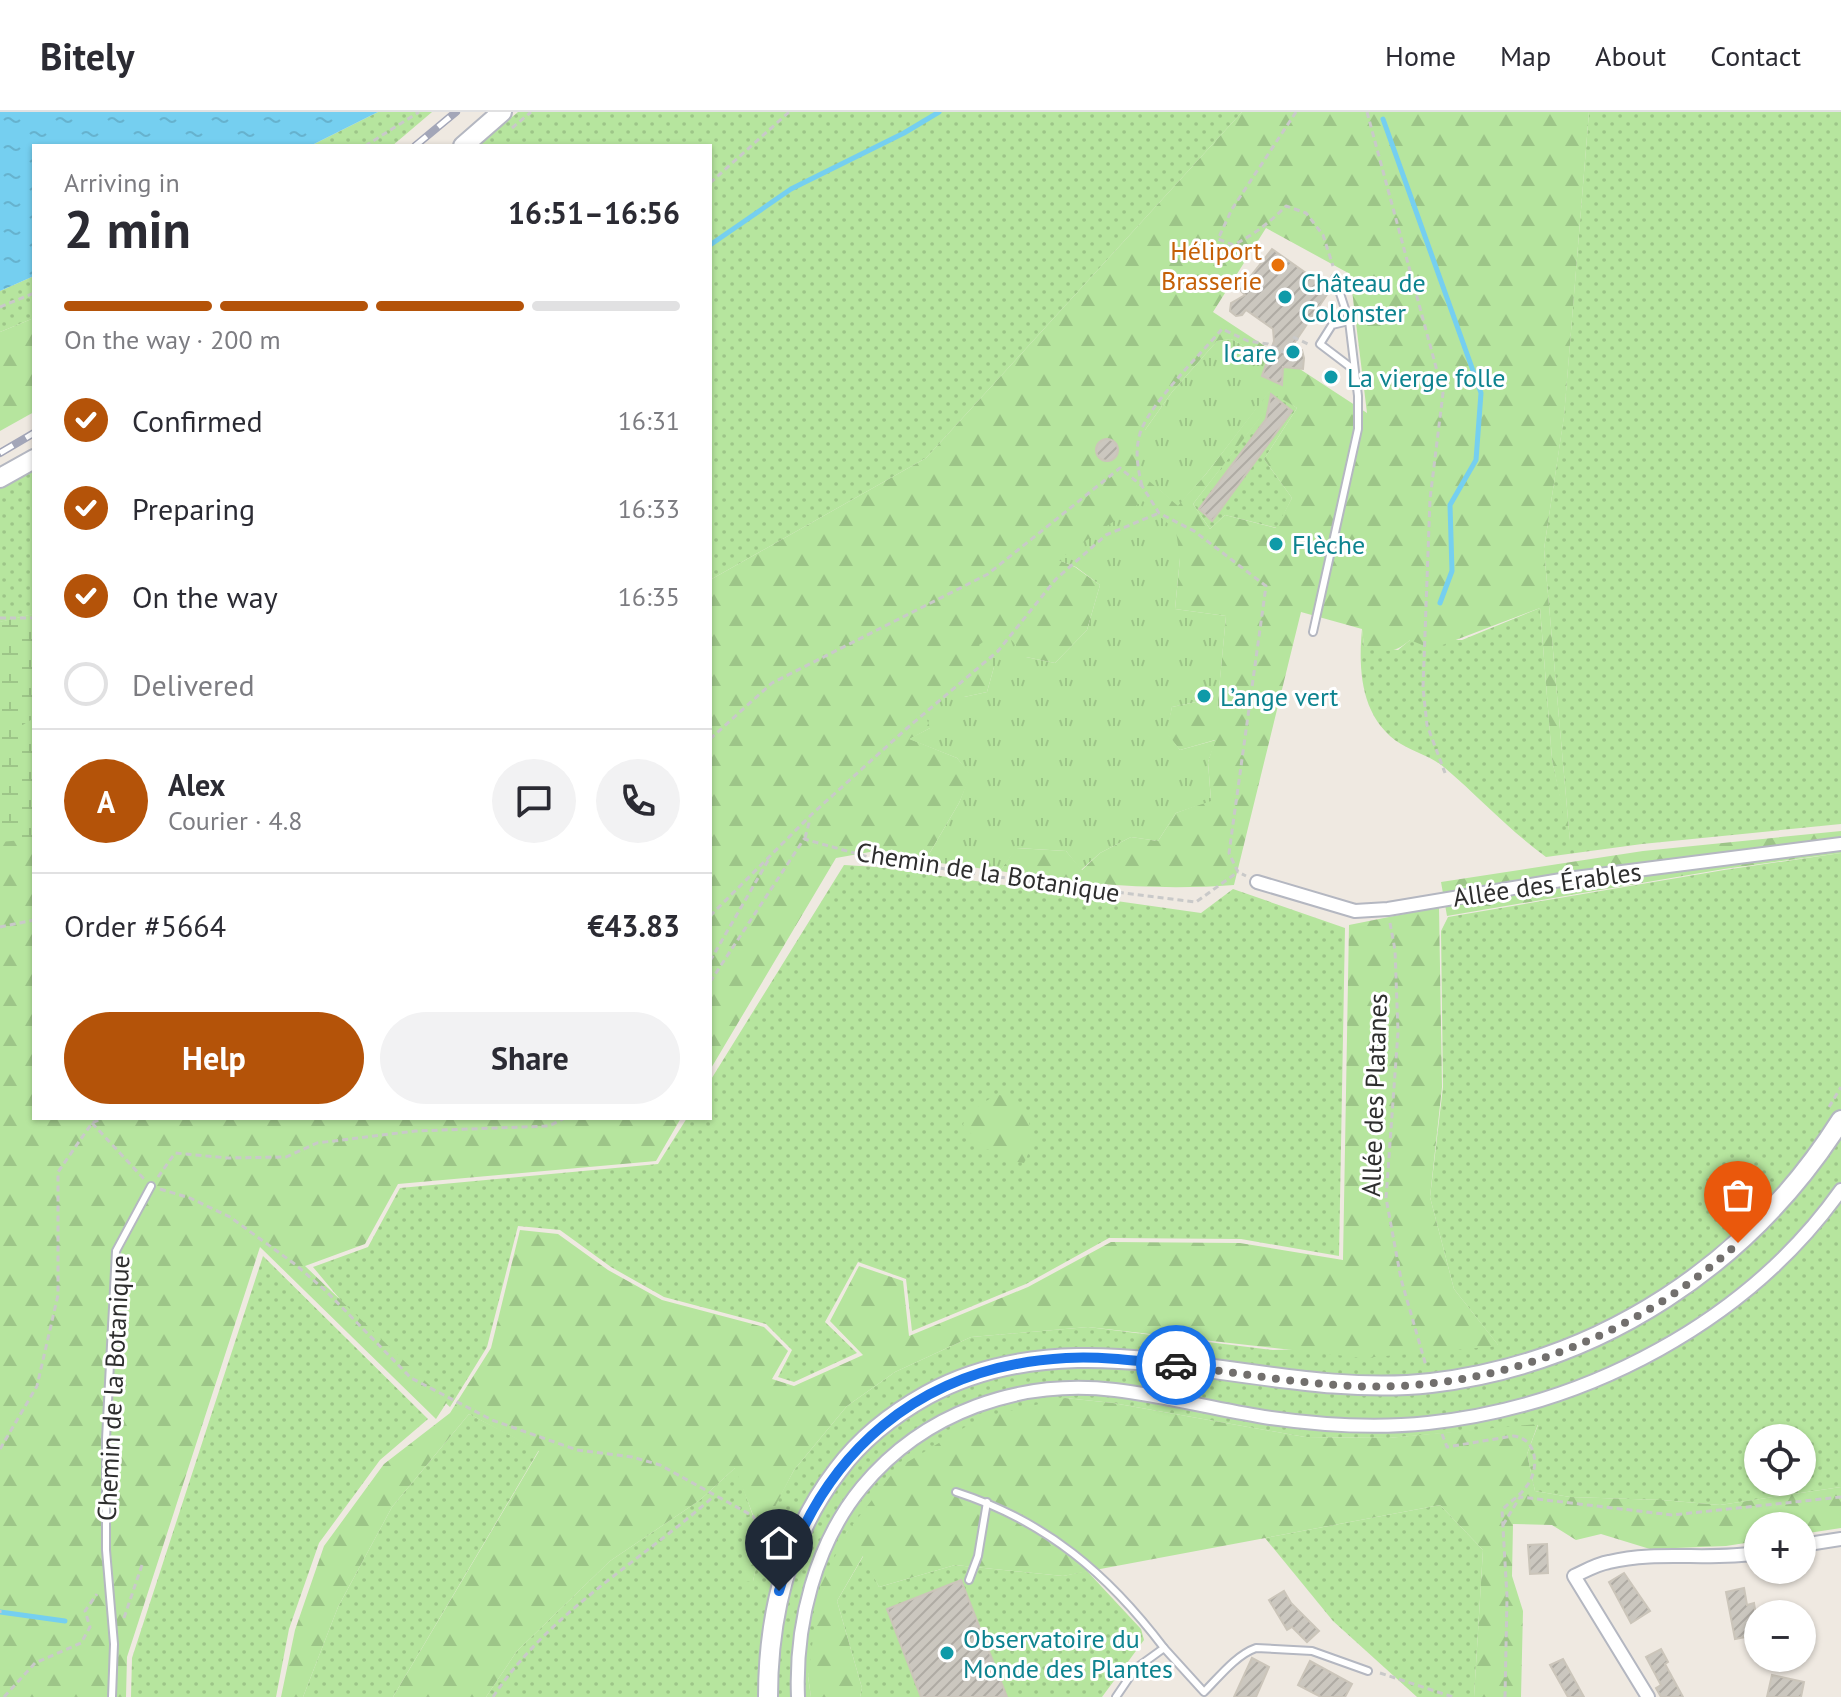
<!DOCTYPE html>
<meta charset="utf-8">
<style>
:root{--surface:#fff;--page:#f2f2f3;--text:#2b2b33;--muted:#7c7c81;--line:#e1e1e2;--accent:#b45309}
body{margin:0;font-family:"PT Sans",sans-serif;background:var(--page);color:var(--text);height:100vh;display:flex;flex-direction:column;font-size:30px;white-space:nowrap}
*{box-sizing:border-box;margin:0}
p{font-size:26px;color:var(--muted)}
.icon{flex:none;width:44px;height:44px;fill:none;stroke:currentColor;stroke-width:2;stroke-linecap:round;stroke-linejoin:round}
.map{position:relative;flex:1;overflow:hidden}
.drawer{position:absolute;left:32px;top:32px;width:680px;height:976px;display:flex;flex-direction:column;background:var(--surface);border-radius:0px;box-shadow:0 2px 6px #0004}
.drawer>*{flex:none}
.buttons{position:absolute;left:1744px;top:1312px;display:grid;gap:16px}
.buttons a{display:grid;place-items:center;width:72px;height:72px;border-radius:50%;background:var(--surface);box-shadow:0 2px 6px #0004;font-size:40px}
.pin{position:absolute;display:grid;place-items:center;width:68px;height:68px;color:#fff;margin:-82px -34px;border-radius:50% 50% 50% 0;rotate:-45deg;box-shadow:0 0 8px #0007}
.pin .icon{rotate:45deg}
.courier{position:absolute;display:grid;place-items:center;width:80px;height:80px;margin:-40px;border:6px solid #1a73e8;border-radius:50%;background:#fff;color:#222;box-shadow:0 2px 10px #0007}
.headline em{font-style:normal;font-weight:600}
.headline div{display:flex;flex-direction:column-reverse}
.headline{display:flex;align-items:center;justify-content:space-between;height:136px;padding:0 32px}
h1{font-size:52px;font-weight:600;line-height:60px}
.bar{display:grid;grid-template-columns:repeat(4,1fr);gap:12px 8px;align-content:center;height:96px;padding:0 32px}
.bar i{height:10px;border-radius:6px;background:var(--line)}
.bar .selected{background:var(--accent)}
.bar p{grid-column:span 4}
.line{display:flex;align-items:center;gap:20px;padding:0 32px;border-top:2px solid var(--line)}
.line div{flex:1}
.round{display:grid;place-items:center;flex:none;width:84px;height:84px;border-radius:42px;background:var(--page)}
ol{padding:0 32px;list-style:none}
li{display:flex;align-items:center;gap:24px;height:88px}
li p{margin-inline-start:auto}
li .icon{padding:8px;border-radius:50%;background:var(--accent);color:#fff;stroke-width:4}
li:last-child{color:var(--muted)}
li i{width:44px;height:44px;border:4px solid var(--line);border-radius:50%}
.primary-button{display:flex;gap:16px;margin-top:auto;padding:16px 32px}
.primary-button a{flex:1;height:92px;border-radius:48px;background:var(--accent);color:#fff;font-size:32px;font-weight:600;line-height:92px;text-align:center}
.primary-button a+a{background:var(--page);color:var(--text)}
header{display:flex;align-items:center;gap:48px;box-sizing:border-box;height:112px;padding:0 40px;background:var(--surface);border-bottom:2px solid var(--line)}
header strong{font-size:38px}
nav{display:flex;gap:44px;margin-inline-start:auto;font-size:28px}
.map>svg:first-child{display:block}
.grass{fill:url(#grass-dots);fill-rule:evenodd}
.forest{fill:url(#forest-firs);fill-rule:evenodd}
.wetland{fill:url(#wetland-marsh)}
.park{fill:url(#park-tufts)}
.water{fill:url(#water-ripples)}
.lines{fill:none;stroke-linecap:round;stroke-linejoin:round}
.stream{stroke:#75cff0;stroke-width:5}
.building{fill:url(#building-hatch);stroke:#cbc5ba;stroke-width:2}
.service-casing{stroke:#b4b7c1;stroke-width:10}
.minor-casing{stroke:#b4b7c1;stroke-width:16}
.secondary-casing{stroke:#b4b7c1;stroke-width:22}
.path{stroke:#c9c9c9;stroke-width:3;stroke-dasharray:6 4;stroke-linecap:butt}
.service{stroke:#fff;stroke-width:6}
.minor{stroke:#fff;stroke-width:12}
.secondary{stroke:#fff;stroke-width:18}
.rail-casing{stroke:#a3a6b8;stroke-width:8}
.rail{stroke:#fff;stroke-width:5;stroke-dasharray:15;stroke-linecap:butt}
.done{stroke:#726f6d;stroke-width:8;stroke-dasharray:0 14.4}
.route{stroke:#1a73e8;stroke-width:10}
.food-dot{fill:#e8710a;stroke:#fff;stroke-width:3}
.culture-dot{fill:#0f9aa8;stroke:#fff;stroke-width:3}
.labels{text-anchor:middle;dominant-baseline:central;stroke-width:6;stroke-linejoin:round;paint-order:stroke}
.food-label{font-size:26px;fill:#c56008;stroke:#fff;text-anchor:end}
.culture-label{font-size:26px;fill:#0d838f;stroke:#fff;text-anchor:start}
.street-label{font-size:26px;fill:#2e2e2e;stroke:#fff}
</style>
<header>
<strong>Bitely</strong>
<nav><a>Home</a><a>Map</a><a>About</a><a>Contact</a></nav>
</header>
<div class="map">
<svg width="1841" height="1585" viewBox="0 0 1841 1585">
<defs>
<pattern id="grass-dots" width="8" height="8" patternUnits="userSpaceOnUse" patternTransform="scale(2)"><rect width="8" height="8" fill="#b6e59e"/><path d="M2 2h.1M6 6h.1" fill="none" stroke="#9dc588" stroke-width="1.8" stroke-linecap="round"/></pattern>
<pattern id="forest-firs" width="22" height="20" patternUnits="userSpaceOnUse" patternTransform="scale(2)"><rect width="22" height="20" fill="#b6e59e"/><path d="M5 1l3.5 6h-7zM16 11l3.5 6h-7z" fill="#9dc588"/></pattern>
<pattern id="wetland-marsh" width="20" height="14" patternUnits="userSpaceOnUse" patternTransform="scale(2)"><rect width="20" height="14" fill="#b6e59e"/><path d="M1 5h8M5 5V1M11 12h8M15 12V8" fill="none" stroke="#9dc588"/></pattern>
<pattern id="park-tufts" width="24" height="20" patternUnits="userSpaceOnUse" patternTransform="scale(2)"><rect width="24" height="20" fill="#b6e59e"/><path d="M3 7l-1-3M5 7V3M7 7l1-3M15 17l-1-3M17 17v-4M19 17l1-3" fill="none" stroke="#9dc588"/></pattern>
<pattern id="water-ripples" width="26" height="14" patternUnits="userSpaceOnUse" patternTransform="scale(2)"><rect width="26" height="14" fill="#75cff0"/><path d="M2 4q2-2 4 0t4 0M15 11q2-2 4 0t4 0" fill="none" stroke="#66b2ce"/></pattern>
<pattern id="building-hatch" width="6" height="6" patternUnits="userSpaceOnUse" patternTransform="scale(2)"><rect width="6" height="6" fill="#cbc7bf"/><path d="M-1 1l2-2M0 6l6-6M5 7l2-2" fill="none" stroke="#afaba4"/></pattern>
</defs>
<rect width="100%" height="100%" fill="#efe9e1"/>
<g class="grass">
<polygon points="378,0 432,0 392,34 310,34"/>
<polygon points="518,0 1242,0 926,346 710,468 710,34 477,34"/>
<path d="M 1589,0 L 1841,0 L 1841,712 L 1642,732 L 1546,745 C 1509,718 1479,685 1445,656 C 1431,644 1416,641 1401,632 C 1361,607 1358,559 1362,517 L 1364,534 L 1398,538 L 1410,528 L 1462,528 L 1540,496 L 1552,647 L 1570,730 L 1544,437 L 1564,304 Z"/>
<polygon points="34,164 34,206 0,220 0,179"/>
<path d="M 1277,283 L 1297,296 L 1264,347 L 1292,386 L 1277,416 L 1225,403 L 1210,417 L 1193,392 ZM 1279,290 L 1291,300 L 1212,409 L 1199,396 Z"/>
<polygon points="34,355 34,502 0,510 0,376"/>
<path d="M 1841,741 L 1841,1375 L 1720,1393 L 1662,1388 L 1570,1385 L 1535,1379 L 1527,1342 L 1538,1313 L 1388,1326 L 1305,1325 L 1113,1291 L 1065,1286 L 847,1420 L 808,1564 L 811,1585 L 486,1585 L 517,1539 L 610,1449 L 700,1388 L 736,1355 L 753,1404 L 753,1469 L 766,1410 L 794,1358 L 847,1294 L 895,1260 L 971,1225 L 1088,1215 L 1273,1238 L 1498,1233 L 1454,1177 L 1430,1085 L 1443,975 L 1441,819 L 1448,805 L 1724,758 ZM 1758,1326 L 1802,1326 L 1802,1370 L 1758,1370 Z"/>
<polygon points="844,753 877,755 1201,801 1233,777 1345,816 1339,1144 1241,1127 1109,1126 1026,1172 912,1219 906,1167 858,1150 825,1210 857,1241 794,1270 778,1265 792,1238 766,1212 664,1185 611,1155 560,1118 518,1114 487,1235 450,1295 369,1222 313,1155 368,1135 400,1076 658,1052 687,1006 710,1006 710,969"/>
<polygon points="263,1144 428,1307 380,1348 319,1431 289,1517 276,1585 131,1585 132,1546"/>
<polygon points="469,1302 539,1338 393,1585 303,1585 338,1495 392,1395"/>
<polygon points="1440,1393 1483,1438 1474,1585 1417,1585 1333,1509 1265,1426"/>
<polygon points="864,1443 879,1475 955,1453 1063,1464 1087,1459 1141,1517 1144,1528 1102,1585 1007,1585 960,1468 887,1497 921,1585 860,1585 862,1576 837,1489"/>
</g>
<g class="forest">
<path d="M 1242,0 L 1589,0 L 1564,305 L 1544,437 L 1571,741 L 1552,647 L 1540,496 L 1432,537 L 1410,528 C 1394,542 1384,541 1364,534 L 1362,517 L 1301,500 L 1234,773 C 1155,779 1079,772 1000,759 L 1016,736 L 1066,739 L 1082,758 L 1100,741 L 1131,725 L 1158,729 L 1176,701 L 1211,688 L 1208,650 L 1215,628 L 1180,638 L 1166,621 L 1172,595 L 1196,590 L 1217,598 L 1226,504 L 1175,497 L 1180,446 L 1059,448 L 1075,455 L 1100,473 L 1087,518 L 1055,551 L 1026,545 L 994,555 L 987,580 L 964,585 L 930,616 L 910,627 L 957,646 L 971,663 L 959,691 L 925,749 L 881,738 L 836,746 L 710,958 L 710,468 L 926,346 ZM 1266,116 L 1350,162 L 1367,301 L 1213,200 ZM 1231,227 L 1286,257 L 1206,362 L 1178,393 L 1160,378 L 1145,318 L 1172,280 L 1217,229 ZM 1277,284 L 1297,296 L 1264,347 L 1292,386 L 1276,416 L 1225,403 L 1210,417 L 1193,392 Z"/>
<polygon points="34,206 34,300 0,319 0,220"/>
<polygon points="34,502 34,1006 681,1006 656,1049 398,1072 365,1132 305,1154 447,1290 436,1307 260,1135 127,1545 126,1585 0,1585 0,510"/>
<polygon points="1841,719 1841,741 1724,757 1447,804 1441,770 1643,739"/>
<polygon points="1439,795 1442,975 1430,1085 1454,1177 1499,1234 1363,1246 1088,1215 971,1225 895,1260 847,1294 794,1358 767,1410 753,1469 743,1470 744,1407 753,1403 735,1356 700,1388 610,1449 517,1539 486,1585 393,1585 539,1339 469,1302 392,1395 338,1495 303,1585 281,1585 295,1518 324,1434 384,1352 450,1301 491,1236 520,1118 558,1122 608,1158 662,1188 764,1215 788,1239 772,1267 794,1274 863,1243 830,1209 859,1154 903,1169 909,1224 1028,1175 1111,1130 1240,1131 1343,1148 1349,813"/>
<path d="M 999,983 C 1031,986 1038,1027 1024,1051 L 1010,1049 L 998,1040 L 977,1035 L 975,1026 L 963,1013 L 966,1002 C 979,997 984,987 999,983 Z"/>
<polygon points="1065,1286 1113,1291 1305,1325 1388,1326 1538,1312 1527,1342 1535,1379 1570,1385 1662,1388 1720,1393 1841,1375 1841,1416 1802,1422 1802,1414 1758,1414 1758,1429 1726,1434 1650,1437 1601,1422 1576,1428 1552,1413 1513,1412 1512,1464 1523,1499 1521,1585 1474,1585 1483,1438 1440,1393 1063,1464 955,1453 879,1475 863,1444 837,1489 862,1576 860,1585 811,1585 808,1564 820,1475 847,1420 896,1357 980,1306"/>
</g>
<polygon class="wetland" points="34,502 34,606 21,614 34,622 34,727 0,730 0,510"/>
<g class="park">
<polygon points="1231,227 1287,257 1206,362 1178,394 1142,363 1139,341 1145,318 1172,280 1217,229"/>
<polygon points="1143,389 1176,419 1180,446 1175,497 1226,504 1217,599 1196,590 1172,595 1167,621 1180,638 1216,628 1208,650 1211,689 1176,701 1158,729 1131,725 1100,741 1081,758 1066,739 1017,736 1000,759 925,749 959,691 970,663 957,646 909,627 930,616 920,589 945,574 964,585 987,580 994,555 979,533 1001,516 1026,545 1055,551 1087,518 1100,473 1076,455 1058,448"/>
</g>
<polygon class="water" points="0,0 378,0 310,34 34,34 34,164 0,179"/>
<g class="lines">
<g class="stream">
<polyline points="1383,7 1481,281 1476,348 1450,393 1452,459 1440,491"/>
<polyline points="710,133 791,77 904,21 939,0"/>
<polyline points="0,1500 65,1509"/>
</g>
</g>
<g class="building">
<polygon points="1272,137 1330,178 1291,236 1302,238 1304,246 1303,257 1283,255 1282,273 1262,264 1274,229 1273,217 1246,198 1242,203 1236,204 1230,199 1231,191 1245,183 1240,178"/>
<polygon points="1271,282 1292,299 1212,409 1199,397 1266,307"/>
<circle cx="1107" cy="338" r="11"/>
<polygon points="1547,1432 1548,1461 1530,1462 1528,1433"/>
<polygon points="1624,1461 1650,1499 1631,1511 1609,1470"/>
<polygon points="961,1468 1007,1585 921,1585 887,1497"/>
<polygon points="1744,1476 1747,1493 1754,1491 1757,1511 1754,1511 1756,1523 1735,1527 1726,1480"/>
<polygon points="1284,1479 1291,1491 1319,1519 1307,1530 1292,1515 1287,1518 1269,1488"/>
<polygon points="1661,1537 1668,1550 1665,1552 1683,1585 1661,1585 1656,1576 1661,1573 1646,1545"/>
<polygon points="1252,1546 1269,1555 1256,1585 1234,1585"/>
<polygon points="1563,1547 1584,1585 1568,1585 1550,1553"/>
<polygon points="1310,1549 1352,1572 1345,1585 1321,1585 1298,1573"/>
<polygon points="1772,1563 1804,1570 1801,1585 1767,1585"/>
</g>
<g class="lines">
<g class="service-casing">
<g id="service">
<polyline points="1349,209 1332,213 1320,232 1353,257"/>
<polyline points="1313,520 1358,317 1358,284 1349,209 1335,166"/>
<path d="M 956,1380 C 1046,1409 1108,1462 1164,1536"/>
<polyline points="969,1468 978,1444 987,1390"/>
<polyline points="112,1585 114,1532 106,1438 106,1327 116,1139 151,1074"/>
<path d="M 1116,1585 L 1135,1557 L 1164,1536 L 1204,1580 C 1219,1565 1236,1543 1256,1536 L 1312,1539 L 1368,1559"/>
</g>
</g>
<g class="minor-casing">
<g id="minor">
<polyline points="1257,770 1355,799 1388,797 1567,767 1841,732"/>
<polyline points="1802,1433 1841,1427"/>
<path d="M 798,1585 C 795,1512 815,1432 862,1375 C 924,1300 1019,1267 1115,1278 C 1165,1284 1214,1297 1264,1305 C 1318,1313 1373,1317 1428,1311 C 1587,1294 1747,1210 1841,1078"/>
<path d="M 1648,1585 L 1574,1464 C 1585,1459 1597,1452 1609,1450 C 1657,1438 1709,1449 1758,1441"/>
</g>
</g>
<g class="secondary-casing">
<g id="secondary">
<polyline points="463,34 502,0"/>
<polyline points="0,366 34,347"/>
<path d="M 768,1585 C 768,1503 787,1424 838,1358 C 861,1327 893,1302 927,1283 C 1084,1197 1264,1290 1431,1271 C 1601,1251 1750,1152 1841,1008"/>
</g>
</g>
<g class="path">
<path d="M 1296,0 L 1232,97 L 1218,127 L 1233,133 C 1254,123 1270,110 1286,94 L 1306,101 L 1323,123 L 1333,154"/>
<polyline points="1367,0 1443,281 1430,387 1423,576 1427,613 1445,661"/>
<polyline points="512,16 531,0"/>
<polyline points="365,34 419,0"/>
<polyline points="710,71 789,0"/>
<polyline points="0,195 34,181"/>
<polyline points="1293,225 1308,232"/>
<path d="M 1142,374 C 1138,357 1135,343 1139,325 C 1145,296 1201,242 1222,217 L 1248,229 L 1268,232 L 1299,248"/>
<polyline points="0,506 34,506"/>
<polyline points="710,627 772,571 988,462 1120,356 1142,374 1159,401 1194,419 1266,474 1229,741 1238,760 1246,764"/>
<polyline points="805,726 810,707"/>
<polyline points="710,804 811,703 906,617 998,539 1056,467 1106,423 1159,401"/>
<polyline points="1390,811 1395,838 1398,920 1386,1086 1401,1167 1426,1254"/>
<polyline points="0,815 34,808"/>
<polyline points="710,849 769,747"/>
<polyline points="710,870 804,727 872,746 1026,769 1196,790 1238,760"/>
<polyline points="1829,995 1841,975"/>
<polyline points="92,1011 144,1067"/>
<polyline points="158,1065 175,1041 228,1046 286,1045 317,1031 415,1019 549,1014 565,1006"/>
<polyline points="160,1077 190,1086 230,1105 296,1153 326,1179 411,1266 492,1308 577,1338 632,1345 660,1353 753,1404 773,1440"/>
<path d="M 1442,1322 L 1447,1335 L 1513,1324 C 1538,1326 1540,1358 1526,1375 C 1520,1384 1509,1390 1502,1398 L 1507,1485 L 1505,1585"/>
<polyline points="0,1337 37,1274 58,1183 58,1060 92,1011 103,1006"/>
<polyline points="1503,1413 1520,1385 1672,1403 1841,1385"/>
<polyline points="0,1498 0,1501"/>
<polyline points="124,1506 143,1450"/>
<polyline points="1380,1561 1453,1585"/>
<polyline points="4,1585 35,1551 81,1531 90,1515 85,1499 97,1482"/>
<path d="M 493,1585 C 549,1500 640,1450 714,1384"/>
</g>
<use href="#service" class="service"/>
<use href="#minor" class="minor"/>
<use href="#secondary" class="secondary"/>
<g class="rail-casing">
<g id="rail">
<polyline points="415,34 456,0"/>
<polyline points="0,341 34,321"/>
</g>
</g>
<use href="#rail" class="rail"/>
</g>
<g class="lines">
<path class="done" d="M 1176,1253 C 1234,1260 1293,1271 1352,1274 C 1491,1281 1637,1225 1738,1131"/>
<path class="route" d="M 779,1479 C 820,1340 920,1254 1066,1246 C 1103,1244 1139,1249 1176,1253"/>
</g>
<circle class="food-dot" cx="1278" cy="153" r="8"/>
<g class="culture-dot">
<circle cx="1285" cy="185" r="8"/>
<circle cx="1293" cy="240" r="8"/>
<circle cx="1331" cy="265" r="8"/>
<circle cx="1276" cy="432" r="8"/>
<circle cx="1204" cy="584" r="8"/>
<circle cx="947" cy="1541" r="8"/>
</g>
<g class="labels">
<g class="food-label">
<text x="1262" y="138">Héliport<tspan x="1262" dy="30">Brasserie</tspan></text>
</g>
<g class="culture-label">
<text x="1301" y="170">Château de<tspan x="1301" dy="30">Colonster</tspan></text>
<text x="1277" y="240" text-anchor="end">Icare</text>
<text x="1347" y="265">La vierge folle</text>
<text x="1292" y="432">Flèche</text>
<text x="1220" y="584">L’ange vert</text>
<text x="963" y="1526">Observatoire du<tspan x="963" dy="30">Monde des Plantes</tspan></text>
</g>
<g class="street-label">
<text transform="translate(988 760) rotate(9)">Chemin de la Botanique</text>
<text transform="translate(1547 772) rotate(-8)">Allée des Érables</text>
<text transform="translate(1374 983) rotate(-88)">Allée des Platanes</text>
<text transform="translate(113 1276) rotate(-87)">Chemin de la Botanique</text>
</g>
</g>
</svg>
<div class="buttons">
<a><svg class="icon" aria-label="locate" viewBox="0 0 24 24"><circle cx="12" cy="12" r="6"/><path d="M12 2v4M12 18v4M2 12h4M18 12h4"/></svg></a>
<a>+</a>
<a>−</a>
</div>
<div class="pin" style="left:1738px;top:1131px;background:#ea580c"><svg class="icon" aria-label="bag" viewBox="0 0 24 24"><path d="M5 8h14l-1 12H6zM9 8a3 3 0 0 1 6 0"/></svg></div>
<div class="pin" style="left:779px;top:1479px;background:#1f2937"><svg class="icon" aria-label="home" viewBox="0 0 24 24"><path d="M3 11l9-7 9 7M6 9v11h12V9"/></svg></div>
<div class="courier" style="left:1176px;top:1253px"><svg class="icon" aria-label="car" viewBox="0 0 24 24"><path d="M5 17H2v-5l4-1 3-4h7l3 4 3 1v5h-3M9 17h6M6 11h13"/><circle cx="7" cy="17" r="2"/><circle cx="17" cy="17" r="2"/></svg></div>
<section class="drawer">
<div class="headline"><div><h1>2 min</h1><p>Arriving in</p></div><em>16:51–16:56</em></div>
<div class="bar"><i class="selected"></i><i class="selected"></i><i class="selected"></i><i></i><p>On the way · 200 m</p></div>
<ol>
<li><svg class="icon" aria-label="check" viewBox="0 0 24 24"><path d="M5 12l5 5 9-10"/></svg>Confirmed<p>16:31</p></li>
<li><svg class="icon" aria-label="check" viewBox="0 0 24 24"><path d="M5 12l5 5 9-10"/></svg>Preparing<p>16:33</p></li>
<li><svg class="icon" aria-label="check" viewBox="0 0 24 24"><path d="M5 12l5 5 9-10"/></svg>On the way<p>16:35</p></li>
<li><i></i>Delivered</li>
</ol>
<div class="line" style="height:144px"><b class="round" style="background:var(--accent);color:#fff">A</b><div><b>Alex</b><p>Courier · 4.8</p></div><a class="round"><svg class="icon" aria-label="chat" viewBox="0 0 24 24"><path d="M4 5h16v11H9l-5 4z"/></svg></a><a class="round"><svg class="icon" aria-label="phone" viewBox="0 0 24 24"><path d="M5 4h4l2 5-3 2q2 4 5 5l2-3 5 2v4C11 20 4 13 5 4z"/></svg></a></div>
<div class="line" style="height:104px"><div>Order #5664</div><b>€43.83</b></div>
<div class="primary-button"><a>Help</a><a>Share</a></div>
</section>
</div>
